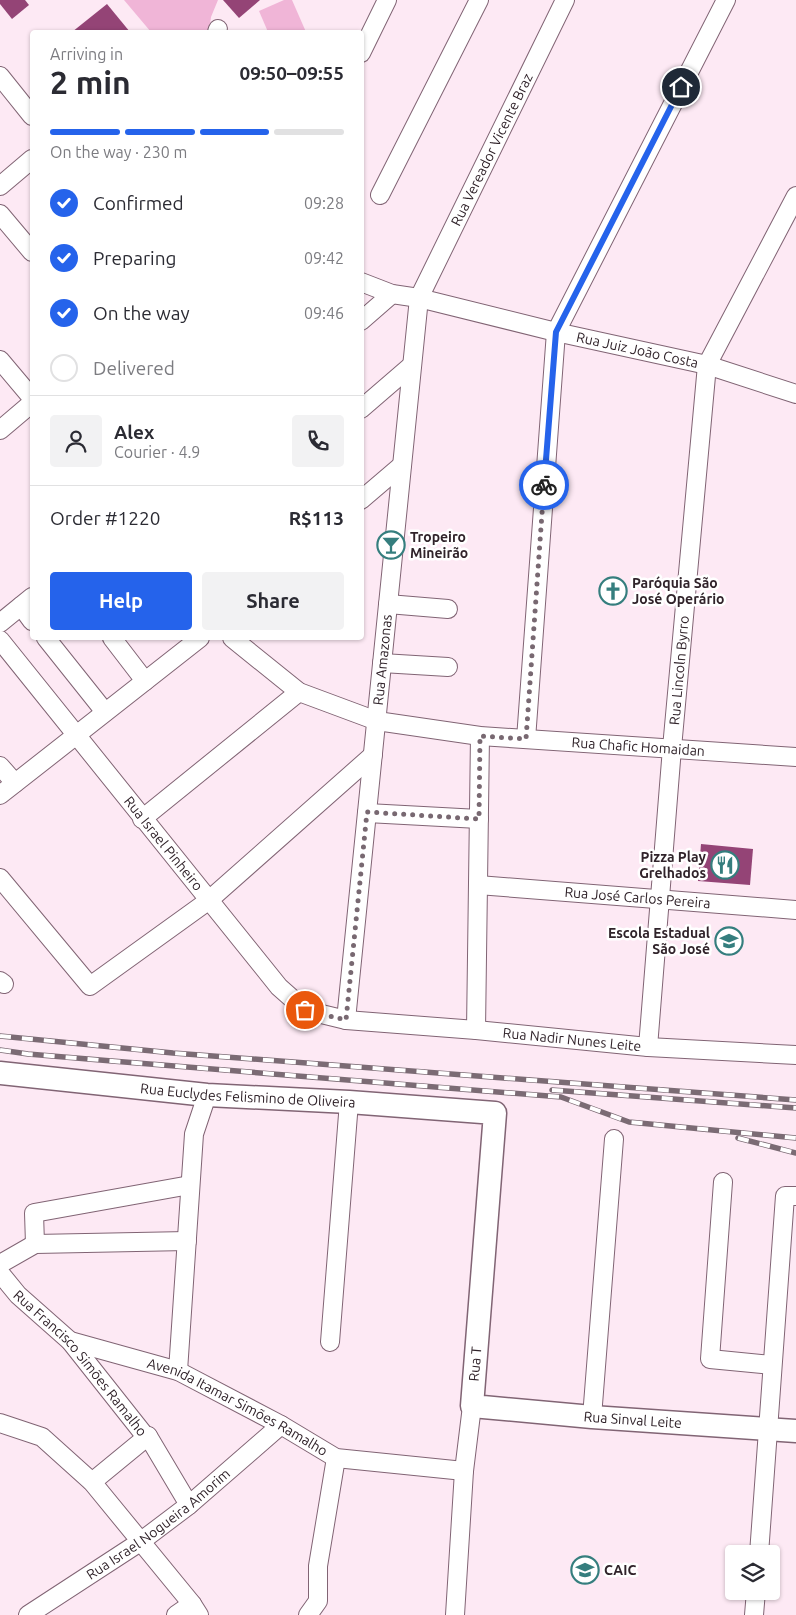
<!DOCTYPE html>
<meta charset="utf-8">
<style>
:root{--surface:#fff;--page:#f2f2f3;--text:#2b2b33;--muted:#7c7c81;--line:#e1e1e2;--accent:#2563eb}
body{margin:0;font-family:Ubuntu,sans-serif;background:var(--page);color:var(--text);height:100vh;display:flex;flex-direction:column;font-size:19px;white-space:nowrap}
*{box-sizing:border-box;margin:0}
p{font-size:16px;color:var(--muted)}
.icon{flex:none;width:28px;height:28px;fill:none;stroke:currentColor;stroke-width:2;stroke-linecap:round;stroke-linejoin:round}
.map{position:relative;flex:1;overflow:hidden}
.details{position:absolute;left:30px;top:30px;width:334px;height:610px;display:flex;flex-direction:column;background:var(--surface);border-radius:5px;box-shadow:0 1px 4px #0004}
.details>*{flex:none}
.controls{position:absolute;left:725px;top:1545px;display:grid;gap:10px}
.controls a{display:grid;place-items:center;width:55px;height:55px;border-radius:5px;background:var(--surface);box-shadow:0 1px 4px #0004;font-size:25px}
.pin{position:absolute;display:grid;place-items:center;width:42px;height:42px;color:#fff;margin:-21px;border:2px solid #fff;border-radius:50%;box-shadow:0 1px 5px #0007}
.courier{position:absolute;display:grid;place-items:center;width:50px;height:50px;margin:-25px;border:4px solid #2563eb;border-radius:50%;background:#fff;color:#222;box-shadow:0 1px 6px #0007}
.summary em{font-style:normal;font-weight:700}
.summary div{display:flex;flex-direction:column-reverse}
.summary{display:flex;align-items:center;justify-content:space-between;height:85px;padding:0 20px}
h1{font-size:32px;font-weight:700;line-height:38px}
.bar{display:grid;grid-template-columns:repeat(4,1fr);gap:8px 5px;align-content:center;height:60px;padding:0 20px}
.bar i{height:6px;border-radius:4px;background:var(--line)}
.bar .current{background:var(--accent)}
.bar p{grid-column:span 4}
.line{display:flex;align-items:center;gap:12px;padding:0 20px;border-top:1px solid var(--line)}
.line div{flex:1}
.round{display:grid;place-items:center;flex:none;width:52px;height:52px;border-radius:5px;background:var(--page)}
ol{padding:0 20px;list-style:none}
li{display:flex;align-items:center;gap:15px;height:55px}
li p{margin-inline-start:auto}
li .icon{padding:5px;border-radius:50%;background:var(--accent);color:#fff;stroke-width:4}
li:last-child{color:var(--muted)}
li i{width:28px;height:28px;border:2px solid var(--line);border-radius:50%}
.action{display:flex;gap:10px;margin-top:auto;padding:10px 20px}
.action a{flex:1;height:58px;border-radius:5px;background:var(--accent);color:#fff;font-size:20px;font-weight:700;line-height:58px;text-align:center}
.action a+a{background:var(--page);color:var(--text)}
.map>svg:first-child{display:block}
.green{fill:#f0b5d7}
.building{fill:#944476}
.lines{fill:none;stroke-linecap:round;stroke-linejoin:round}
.minor-casing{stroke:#816474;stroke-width:20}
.major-casing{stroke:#816474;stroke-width:25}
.minor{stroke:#fff;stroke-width:18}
.major{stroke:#fff;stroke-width:22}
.rail-casing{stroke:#7b6b74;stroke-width:5.5}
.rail{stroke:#fff;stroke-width:4;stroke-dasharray:11;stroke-linecap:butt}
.done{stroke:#786871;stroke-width:5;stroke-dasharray:0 9}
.route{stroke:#2563eb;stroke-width:6}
.labels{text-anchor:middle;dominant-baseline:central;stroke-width:5;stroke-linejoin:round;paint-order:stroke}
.street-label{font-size:14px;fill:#30232a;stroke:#fff}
.poi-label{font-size:14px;font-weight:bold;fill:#30232a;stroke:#fff;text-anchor:start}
</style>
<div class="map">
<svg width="796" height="1615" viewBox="0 0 796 1615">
<rect width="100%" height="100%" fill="#fde9f4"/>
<g class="green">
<polygon points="124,0 218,0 211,17 209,32 151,32"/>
<polygon points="284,0 292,0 306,32 268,32 259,11"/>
</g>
<g class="building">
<polygon points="0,0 25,0 29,5 12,19 0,4"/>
<polygon points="223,0 260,0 239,18"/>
<polygon points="107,4 130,32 72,32"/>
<polygon points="701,844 753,849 750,885 698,881"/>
</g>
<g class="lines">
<g class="minor-casing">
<g id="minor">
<polyline points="217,32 218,29"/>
<polyline points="361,53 387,0"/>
<polyline points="0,76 32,116"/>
<polyline points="0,186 32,159"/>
<polyline points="380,195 479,0"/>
<polyline points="0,214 32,252"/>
<path id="s1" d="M 361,282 L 392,294 L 419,298 L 556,332 L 707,365 L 796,394"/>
<polyline points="361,321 392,294"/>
<polyline points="0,360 32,398"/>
<polyline points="361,409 412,365"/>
<polyline points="0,430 32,403"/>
<polyline points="361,500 402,465"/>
<polyline points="388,604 448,609"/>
<polyline points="21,606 32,621"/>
<polyline points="0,623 32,597"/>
<polyline points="46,638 105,712"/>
<polyline points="112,638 145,681"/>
<path id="s2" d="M 232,638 L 299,692 L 377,721 L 480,736 L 796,757"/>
<path id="s3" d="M 0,640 L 279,987 L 305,1010 L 346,1020 L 476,1030 L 648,1047 L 796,1055"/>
<polyline points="382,663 448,667"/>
<polyline points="526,739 556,332 726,0"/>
<polyline points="0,766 15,783"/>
<polyline points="0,795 200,638"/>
<polyline points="367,813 479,819"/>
<polyline points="142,819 299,692"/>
<polyline points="0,878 90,986 208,901 373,755"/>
<path id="s4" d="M 478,885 L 796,910"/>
<polyline points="0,981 4,984"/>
<path id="s5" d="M 346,1020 L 419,298 L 565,0"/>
<polyline points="476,1030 480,736"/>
<path id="s6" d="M 648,1047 L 672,748 L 707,365 L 796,196"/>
<polyline points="723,1182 710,1359 772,1365"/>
<polyline points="35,1244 34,1213 190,1185"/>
<polyline points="0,1264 35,1244 187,1241"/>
<path id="s7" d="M 0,1273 L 18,1295 L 70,1341 L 146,1437 L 148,1436 L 189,1505"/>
<path id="s8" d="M 70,1341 L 178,1371 L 281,1425 L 336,1458 L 464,1471"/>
<polyline points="330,1342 349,1102"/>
<polyline points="178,1371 194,1134 207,1095"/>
<polyline points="592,1417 614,1139"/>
<polyline points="0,1423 42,1437 92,1482 192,1604 199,1615"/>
<polyline points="92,1482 148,1436"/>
<polyline points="759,1554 785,1196 796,1196"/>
<path id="s9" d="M 28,1615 L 140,1542 L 189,1505 L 281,1425"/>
<polyline points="176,1615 192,1604"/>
<polyline points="308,1615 318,1601 318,1566 336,1458"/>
<polyline points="455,1615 464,1471 472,1406"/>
<polyline points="754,1615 756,1591"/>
</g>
</g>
<g class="major-casing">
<g id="major">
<path id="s10" d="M 0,1073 L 207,1095 L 349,1102 L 495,1113 L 472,1406 L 592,1417 L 796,1431"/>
</g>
</g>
<use href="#minor" class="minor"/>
<use href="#major" class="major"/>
<g class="rail-casing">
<g id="rail">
<polyline points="0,1036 173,1053 796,1100"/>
<polyline points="0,1050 28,1054 112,1061 561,1097 629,1122 796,1138"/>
<polyline points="552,1090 796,1108"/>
<polyline points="738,1138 796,1153"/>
</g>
</g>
<use href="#rail" class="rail"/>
</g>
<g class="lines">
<polyline class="done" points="305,1010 346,1020 367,812 479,819 480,736 526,739 544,485"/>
<polyline class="route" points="544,485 556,332 681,87"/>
</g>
<defs>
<g id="bar-ring" transform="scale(1.4375)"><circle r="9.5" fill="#fff" stroke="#357e7e" stroke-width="1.5"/><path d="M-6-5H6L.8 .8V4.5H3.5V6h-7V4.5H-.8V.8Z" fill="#357e7e"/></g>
<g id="church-ring" transform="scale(1.4375)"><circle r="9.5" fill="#fff" stroke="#357e7e" stroke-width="1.5"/><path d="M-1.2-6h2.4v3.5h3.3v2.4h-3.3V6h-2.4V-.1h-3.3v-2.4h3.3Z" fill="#357e7e"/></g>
<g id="restaurant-ring" transform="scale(1.4375)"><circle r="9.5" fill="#fff" stroke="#357e7e" stroke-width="1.5"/><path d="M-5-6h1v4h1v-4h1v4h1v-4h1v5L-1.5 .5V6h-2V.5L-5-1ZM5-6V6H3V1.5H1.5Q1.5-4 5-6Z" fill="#357e7e"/></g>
<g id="school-ring" transform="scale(1.4375)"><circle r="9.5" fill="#fff" stroke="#357e7e" stroke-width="1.5"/><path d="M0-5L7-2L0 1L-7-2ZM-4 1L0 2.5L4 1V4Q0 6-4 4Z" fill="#357e7e"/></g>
</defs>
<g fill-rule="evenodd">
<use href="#bar-ring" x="391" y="545"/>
<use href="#church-ring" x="613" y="591"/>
<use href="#restaurant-ring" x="725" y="865"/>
<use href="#school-ring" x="729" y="941"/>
<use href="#school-ring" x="585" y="1570"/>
</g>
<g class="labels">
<g class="street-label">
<text stroke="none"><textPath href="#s5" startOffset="891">Rua Vereador Vicente Braz</textPath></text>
<text stroke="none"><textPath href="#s1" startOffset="285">Rua Juiz João Costa</textPath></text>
<text stroke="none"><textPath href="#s5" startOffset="362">Rua Amazonas</textPath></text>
<text stroke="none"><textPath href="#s6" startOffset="378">Rua Lincoln Byrro</textPath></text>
<text stroke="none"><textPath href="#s2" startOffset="432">Rua Chafic Homaidan</textPath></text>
<text stroke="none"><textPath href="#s3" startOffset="261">Rua Israel Pinheiro</textPath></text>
<text stroke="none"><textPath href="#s4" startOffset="160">Rua José Carlos Pereira</textPath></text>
<text stroke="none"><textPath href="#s3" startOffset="749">Rua Nadir Nunes Leite</textPath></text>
<text stroke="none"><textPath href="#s10" startOffset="249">Rua Euclydes Felismino de Oliveira</textPath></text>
<text stroke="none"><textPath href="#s7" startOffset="121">Rua Francisco Simões Ramalho</textPath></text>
<text transform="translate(475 1364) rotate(-85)">Rua T</text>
<text stroke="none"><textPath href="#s8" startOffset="181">Avenida Itamar Simões Ramalho</textPath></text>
<text stroke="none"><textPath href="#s10" startOffset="952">Rua Sinval Leite</textPath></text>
<text stroke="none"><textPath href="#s9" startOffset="159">Rua Israel Nogueira Amorim</textPath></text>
</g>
<g class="poi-label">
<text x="410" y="537">Tropeiro<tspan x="410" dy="16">Mineirão</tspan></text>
<text x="632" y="583">Paróquia São<tspan x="632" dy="16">José Operário</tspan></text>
<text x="706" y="857" text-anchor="end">Pizza Play<tspan x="706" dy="16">Grelhados</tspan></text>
<text x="710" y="933" text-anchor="end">Escola Estadual<tspan x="710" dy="16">São José</tspan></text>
<text x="604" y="1570">CAIC</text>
</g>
</g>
</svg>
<div class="controls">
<a><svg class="icon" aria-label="layers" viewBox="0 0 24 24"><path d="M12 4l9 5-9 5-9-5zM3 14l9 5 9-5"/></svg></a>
</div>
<div class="pin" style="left:305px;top:1010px;background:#ea580c"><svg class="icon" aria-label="bag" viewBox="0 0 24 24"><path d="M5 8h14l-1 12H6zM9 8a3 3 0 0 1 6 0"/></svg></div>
<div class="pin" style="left:681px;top:87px;background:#1f2937"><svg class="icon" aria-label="home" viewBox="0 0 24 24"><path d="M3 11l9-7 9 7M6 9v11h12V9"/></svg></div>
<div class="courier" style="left:544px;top:485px"><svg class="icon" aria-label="bike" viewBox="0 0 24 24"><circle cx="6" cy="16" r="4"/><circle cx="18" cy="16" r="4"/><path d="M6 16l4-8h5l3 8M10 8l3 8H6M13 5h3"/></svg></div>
<section class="details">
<div class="summary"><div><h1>2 min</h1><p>Arriving in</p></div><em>09:50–09:55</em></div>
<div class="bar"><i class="current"></i><i class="current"></i><i class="current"></i><i></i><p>On the way · 230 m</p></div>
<ol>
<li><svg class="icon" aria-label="check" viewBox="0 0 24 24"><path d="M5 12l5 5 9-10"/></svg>Confirmed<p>09:28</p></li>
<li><svg class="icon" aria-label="check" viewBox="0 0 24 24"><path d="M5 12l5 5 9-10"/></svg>Preparing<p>09:42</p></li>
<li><svg class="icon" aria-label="check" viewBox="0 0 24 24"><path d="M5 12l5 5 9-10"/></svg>On the way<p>09:46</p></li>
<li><i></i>Delivered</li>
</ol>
<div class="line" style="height:90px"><a class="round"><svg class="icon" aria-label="person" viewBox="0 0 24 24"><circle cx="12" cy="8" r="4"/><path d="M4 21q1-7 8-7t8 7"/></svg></a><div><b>Alex</b><p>Courier · 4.9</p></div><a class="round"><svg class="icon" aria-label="phone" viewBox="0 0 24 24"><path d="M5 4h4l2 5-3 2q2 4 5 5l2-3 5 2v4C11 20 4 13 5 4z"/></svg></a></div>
<div class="line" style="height:65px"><div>Order #1220</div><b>R$113</b></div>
<div class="action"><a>Help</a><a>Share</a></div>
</section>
</div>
